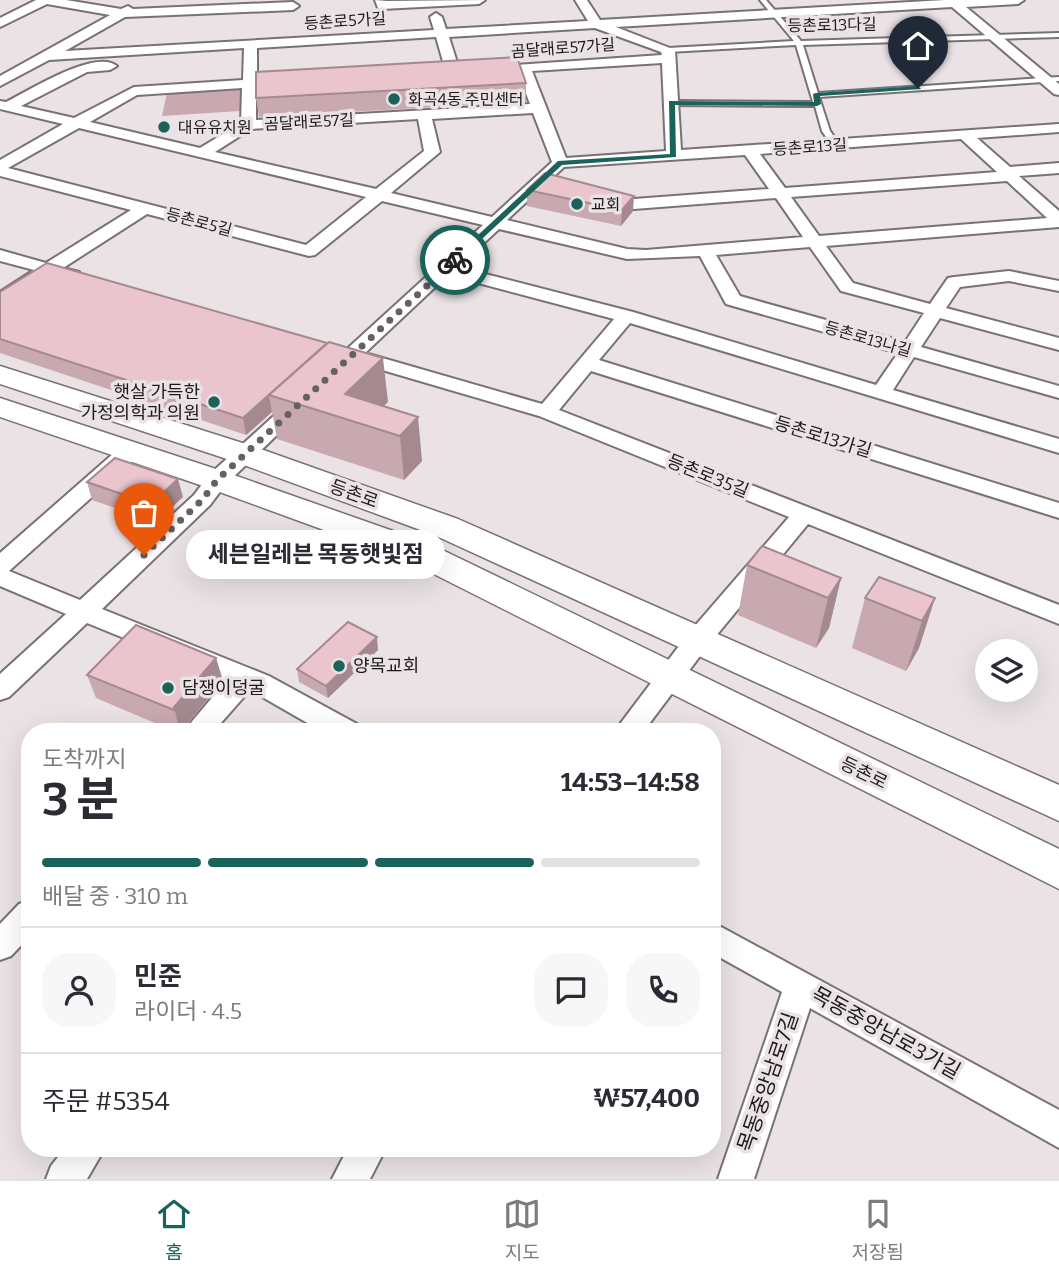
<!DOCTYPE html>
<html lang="ko">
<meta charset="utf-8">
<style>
:root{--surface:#fff;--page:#f7f7f7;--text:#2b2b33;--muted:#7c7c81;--line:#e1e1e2;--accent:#19635a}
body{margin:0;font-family:Bitter,"Noto Sans KR",serif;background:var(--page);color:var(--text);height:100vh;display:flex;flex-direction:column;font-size:26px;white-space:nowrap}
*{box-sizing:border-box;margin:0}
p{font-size:23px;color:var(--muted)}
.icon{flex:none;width:38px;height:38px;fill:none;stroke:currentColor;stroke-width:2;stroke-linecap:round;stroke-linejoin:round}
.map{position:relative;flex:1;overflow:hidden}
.details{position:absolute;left:21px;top:723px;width:700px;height:434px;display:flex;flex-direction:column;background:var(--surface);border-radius:28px;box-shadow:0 7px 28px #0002}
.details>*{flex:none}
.tools{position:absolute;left:975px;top:639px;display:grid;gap:14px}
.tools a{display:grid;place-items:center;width:63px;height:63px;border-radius:50%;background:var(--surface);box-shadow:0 7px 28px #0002;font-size:35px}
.pin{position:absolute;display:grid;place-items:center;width:60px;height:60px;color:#fff;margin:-72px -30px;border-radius:50% 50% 50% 0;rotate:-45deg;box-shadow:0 0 7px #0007}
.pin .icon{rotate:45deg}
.courier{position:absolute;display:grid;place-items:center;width:70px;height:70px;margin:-35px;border:5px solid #19635a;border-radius:50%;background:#fff;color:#222;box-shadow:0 2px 9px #0007}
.bubble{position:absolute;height:49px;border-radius:24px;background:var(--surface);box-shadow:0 7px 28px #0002;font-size:23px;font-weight:700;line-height:49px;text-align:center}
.head em{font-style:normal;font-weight:700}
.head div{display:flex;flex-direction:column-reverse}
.head{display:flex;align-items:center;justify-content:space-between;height:119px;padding:0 21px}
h1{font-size:46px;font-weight:700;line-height:52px}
.bar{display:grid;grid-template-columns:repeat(4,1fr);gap:10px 7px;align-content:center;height:84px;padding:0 21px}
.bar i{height:9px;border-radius:5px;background:var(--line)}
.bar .selected{background:var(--accent)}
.bar p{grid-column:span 4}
.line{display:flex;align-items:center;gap:18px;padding:0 21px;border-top:2px solid var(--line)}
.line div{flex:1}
.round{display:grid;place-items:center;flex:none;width:74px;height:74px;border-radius:28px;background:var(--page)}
.tabs{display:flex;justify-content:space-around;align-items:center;height:98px;border-top:2px solid var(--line);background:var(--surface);font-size:19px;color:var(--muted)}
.tabs a{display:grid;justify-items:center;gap:4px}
.tabs .selected{color:var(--accent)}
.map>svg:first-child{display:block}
.green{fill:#caa8b0}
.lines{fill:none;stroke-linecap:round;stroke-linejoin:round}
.service-casing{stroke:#797274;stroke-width:4}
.minor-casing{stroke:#797274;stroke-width:4}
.secondary-casing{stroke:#797274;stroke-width:3}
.service{fill:#fff;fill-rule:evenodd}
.minor{fill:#fff;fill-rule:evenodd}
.secondary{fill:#fff;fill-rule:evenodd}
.wall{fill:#c9a9b0}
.shaded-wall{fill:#a48a90}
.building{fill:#eac5cd;stroke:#a48a90;stroke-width:2}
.route{fill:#19635a}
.done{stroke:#656061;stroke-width:7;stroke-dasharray:0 12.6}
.poi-dot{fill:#19635a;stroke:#eae2e4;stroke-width:2.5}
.labels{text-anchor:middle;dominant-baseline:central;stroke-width:7;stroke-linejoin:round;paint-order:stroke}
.far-street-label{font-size:16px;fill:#1d1a1b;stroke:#eae2e4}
.far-poi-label{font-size:16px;fill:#1d1a1b;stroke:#eae2e4;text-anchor:start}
.poi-label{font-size:18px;fill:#1d1a1b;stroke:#eae2e4;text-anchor:start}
.street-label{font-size:18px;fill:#1d1a1b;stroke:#eae2e4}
.near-street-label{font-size:21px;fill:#1d1a1b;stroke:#eae2e4}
</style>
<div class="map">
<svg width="1059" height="1179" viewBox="0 0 1059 1179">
<rect width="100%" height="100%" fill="#eae2e4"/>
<polygon class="green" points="241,89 240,111 162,116 167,93"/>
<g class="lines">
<g class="service-casing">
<polygon id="service" points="760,0 766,0 801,41 1059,33 1059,37 803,45 818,93 1059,77 1059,81 819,97 830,131 840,145 836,147 833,147 822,131 815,106 669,105 669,101 672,101 813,102 796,45 668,52 665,50 668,48 794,41"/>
</g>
<g class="minor-casing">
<g id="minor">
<path d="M 36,0 L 66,0 L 121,9 L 128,6 L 133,9 L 293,2 L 299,6 L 293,10 L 125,17 L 65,51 L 434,30 L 430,17 L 436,13 L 442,17 L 446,29 L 588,21 L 575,0 L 587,0 L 600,20 L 945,0 L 1024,0 L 1018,4 L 966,7 L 1059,84 L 1059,95 L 1054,94 L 952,7 L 616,27 L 675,50 L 681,150 L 1059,124 L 1059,132 L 977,138 L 1010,167 L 1059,163 L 1059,173 L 1019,176 L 1059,211 L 1059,227 L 826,246 L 853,283 L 930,304 L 948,278 L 954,277 L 1009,271 L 1059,281 L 1059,291 L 1009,281 L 960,287 L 946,308 L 1059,338 L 1059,350 L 940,318 L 921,347 L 1059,386 L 1059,398 L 914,357 L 893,390 L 1059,439 L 1059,453 L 630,323 L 599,360 L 1059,503 L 1059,518 L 591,371 L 559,410 L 1059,605 L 1059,624 L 808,524 L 706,648 L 643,732 L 614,732 L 688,634 L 789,517 L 539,416 L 355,362 L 339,377 L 325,377 L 322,373 L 325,369 L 483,225 L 382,201 L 315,255 L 309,256 L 147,214 L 63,268 L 79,272 L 82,276 L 79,280 L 73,281 L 51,275 L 0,306 L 0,292 L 34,270 L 0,261 L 0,250 L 46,263 L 131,210 L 0,176 L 0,160 L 63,124 L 0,109 L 0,101 L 6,102 C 28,91 96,48 117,66 L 110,70 L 87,72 L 21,106 L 74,118 L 134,87 L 243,80 L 244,48 L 49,60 L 0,86 L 0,76 L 110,15 L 47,4 L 0,27 L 0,18 ZM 595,28 L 661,52 L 662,55 L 484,67 L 484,73 L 518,72 L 530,104 L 256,120 L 256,87 L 288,85 L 295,81 L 288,77 L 257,79 L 257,48 L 436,37 L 446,72 L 453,76 L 460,72 L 449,37 ZM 662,63 L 666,151 L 566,158 L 532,71 ZM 242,88 L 241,123 L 200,148 L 90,122 L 137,95 ZM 533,113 L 552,162 L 492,217 L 391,193 L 440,152 L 432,119 ZM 418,119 L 424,151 L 376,189 L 215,152 L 251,129 ZM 79,128 L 366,197 L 306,245 L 8,168 ZM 961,139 L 997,172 L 785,188 L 760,154 ZM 745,155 L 769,189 L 634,199 L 600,190 L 592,195 L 594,198 L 634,209 L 776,198 L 803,237 L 646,250 L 627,249 L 507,220 L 564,167 ZM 1007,181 L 1047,218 L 819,236 L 791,197 ZM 499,229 L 627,259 L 700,256 L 726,304 L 898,353 L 876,385 L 633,312 L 458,267 ZM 810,247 L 841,291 L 924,313 L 905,342 L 740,296 L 716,255 ZM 448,275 L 614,319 L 542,404 L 365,353 Z"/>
<polygon points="375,0 387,1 485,0 479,4 382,9 378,8"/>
<polygon points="297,399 304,401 307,405 304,409 225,485 210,505 102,609 269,676 357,724 360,732 323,732 250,690 213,732 183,732 227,680 87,623 9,697 0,700 0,674 66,614 0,586 0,553 122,446 138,446 141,451 138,456 9,571 80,600 194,495 209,475 290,401"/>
<polygon points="30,900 30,936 11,956 0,960 0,924 19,904"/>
<polygon points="712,922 1059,1110 1059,1148 810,1008 754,1179 718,1179 782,992 712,953"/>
<polygon points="65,1148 105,1148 87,1179 46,1179 51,1166"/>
<polygon points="348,1148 386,1148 370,1179 332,1179"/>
</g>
</g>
<g class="secondary-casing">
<g id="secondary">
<polygon points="0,366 255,447 458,519 1059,785 1059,821 434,535 233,461 0,384"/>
<polygon points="0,398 228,473 430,544 1059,849 1059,889 406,560 206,487 0,417"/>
</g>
</g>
<use href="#service" class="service"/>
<use href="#minor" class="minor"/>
<use href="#secondary" class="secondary"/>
</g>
<g class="wall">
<polygon points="526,83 526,102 259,117 256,98"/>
<polygon points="527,190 633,211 621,226 527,206"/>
<polygon points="0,292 388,402 383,406 422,461 404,480 277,439 272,412 246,435 0,353"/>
<polygon points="87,482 183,497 156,522 92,500"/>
<polygon points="747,565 841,578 829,628 816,648 738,615"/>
<polygon points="865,598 935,598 919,648 906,671 852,648"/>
<polygon points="378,650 328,698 299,682 297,669"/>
<polygon points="216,658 223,681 181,732 176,732 96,698 87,675"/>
</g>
<g class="shaded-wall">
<polygon points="634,196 633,211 621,226 622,210"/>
<polygon points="383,358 388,402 364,425 345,394"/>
<polygon points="269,396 272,412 246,435 243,418"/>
<polygon points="418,417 422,461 404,480 400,436"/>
<polygon points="178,479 183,497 156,522 151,504"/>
<polygon points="841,578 829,628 816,648 828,598"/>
<polygon points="935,598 919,648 906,671 922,621"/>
<polygon points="377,637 378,650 328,698 326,686"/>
<polygon points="216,658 223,681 180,732 174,707"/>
</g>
<g class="building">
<polygon points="517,57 526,83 256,98 256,72"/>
<polygon points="545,173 634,196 622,210 527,190"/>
<polygon points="47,263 327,343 243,418 0,339 0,292"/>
<polygon points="329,342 383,358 345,394 418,417 400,436 269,395"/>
<polygon points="115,458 178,479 151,504 87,482"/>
<polygon points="762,546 841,578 828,598 747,565"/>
<polygon points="879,577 935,598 922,621 865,598"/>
<polygon points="348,622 377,637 326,686 297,669"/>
<polygon points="136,625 216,658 174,707 174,710 87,675"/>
</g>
<polygon class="route" points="918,86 921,89 820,96 821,104 817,106 675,105 676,157 562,165 458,261 451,260 558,161 670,154 669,101 814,102 813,94 816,93"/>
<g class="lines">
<polyline class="done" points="144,555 202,500 217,480 455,260"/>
</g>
<g class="poi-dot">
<circle cx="394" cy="99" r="7"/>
<circle cx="164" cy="127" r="7"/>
<circle cx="577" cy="204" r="7"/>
<circle cx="214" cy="402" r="7"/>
<circle cx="339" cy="666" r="7"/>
<circle cx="168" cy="688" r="7"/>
</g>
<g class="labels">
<g class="far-street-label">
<text transform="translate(345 21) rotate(-4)">등촌로5가길</text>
<text transform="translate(832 25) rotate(-1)">등촌로13다길</text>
<text transform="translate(563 48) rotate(-4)">곰달래로57가길</text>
<text transform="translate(309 122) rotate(-3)">곰달래로57길</text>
<text transform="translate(810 147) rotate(-4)">등촌로13길</text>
<text transform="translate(199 222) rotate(15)">등촌로5길</text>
<text transform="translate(868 339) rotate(16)">등촌로13나길</text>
</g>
<g class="far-poi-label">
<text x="408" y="99">화곡4동 주민센터</text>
<text x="178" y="127">대유유치원</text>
<text x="591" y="204">교회</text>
</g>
<g class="poi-label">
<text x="200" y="392" text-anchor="end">햇살 가득한<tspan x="200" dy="21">가정의학과 의원</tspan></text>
<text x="353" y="666">양목교회</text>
<text x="182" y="688">담쟁이덩굴</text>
</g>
<g class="street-label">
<text transform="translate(823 437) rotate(17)">등촌로13가길</text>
<text transform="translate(708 476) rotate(22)">등촌로35길</text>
<text transform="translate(354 494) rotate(20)">등촌로</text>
<text transform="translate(864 773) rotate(26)">등촌로</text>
</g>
<g class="near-street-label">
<text transform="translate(886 1033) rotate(29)">목동중앙남로3가길</text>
<text transform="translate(768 1082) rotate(-71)">목동중앙남로7길</text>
</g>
</g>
</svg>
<div class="tools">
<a><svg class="icon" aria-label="layers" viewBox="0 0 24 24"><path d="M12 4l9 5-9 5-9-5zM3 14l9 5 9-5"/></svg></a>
</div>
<div class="pin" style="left:144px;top:555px;background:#ea580c"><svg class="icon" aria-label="bag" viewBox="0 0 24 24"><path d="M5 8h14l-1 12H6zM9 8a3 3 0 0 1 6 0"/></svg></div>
<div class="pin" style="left:918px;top:88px;background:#1f2937"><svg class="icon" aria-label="home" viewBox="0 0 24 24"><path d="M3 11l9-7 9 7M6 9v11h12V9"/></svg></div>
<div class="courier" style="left:455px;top:260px"><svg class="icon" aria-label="bike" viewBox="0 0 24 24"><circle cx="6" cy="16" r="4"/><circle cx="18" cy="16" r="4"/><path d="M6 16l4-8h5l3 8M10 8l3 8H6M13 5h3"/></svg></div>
<div class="bubble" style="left:186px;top:530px;width:259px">세븐일레븐 목동햇빛점</div>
<section class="details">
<div class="head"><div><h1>3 분</h1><p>도착까지</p></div><em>14:53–14:58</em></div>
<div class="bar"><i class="selected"></i><i class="selected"></i><i class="selected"></i><i></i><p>배달 중 · 310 m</p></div>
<div class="line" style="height:126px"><a class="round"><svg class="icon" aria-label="person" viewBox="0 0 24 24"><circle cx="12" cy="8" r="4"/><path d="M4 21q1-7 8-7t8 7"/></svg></a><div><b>민준</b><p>라이더 · 4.5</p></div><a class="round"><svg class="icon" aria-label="chat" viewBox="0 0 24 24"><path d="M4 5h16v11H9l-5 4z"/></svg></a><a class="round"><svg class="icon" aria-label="phone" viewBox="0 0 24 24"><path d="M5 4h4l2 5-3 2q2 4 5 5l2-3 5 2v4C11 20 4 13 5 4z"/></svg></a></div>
<div class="line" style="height:91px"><div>주문 #5354</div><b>₩57,400</b></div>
</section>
</div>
<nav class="tabs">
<a class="selected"><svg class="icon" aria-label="home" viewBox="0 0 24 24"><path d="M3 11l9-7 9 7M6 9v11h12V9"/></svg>홈</a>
<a><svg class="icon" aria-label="map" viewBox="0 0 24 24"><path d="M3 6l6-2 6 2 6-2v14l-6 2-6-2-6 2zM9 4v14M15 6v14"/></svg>지도</a>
<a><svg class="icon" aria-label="saved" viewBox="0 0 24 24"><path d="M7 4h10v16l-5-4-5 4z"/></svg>저장됨</a>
</nav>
